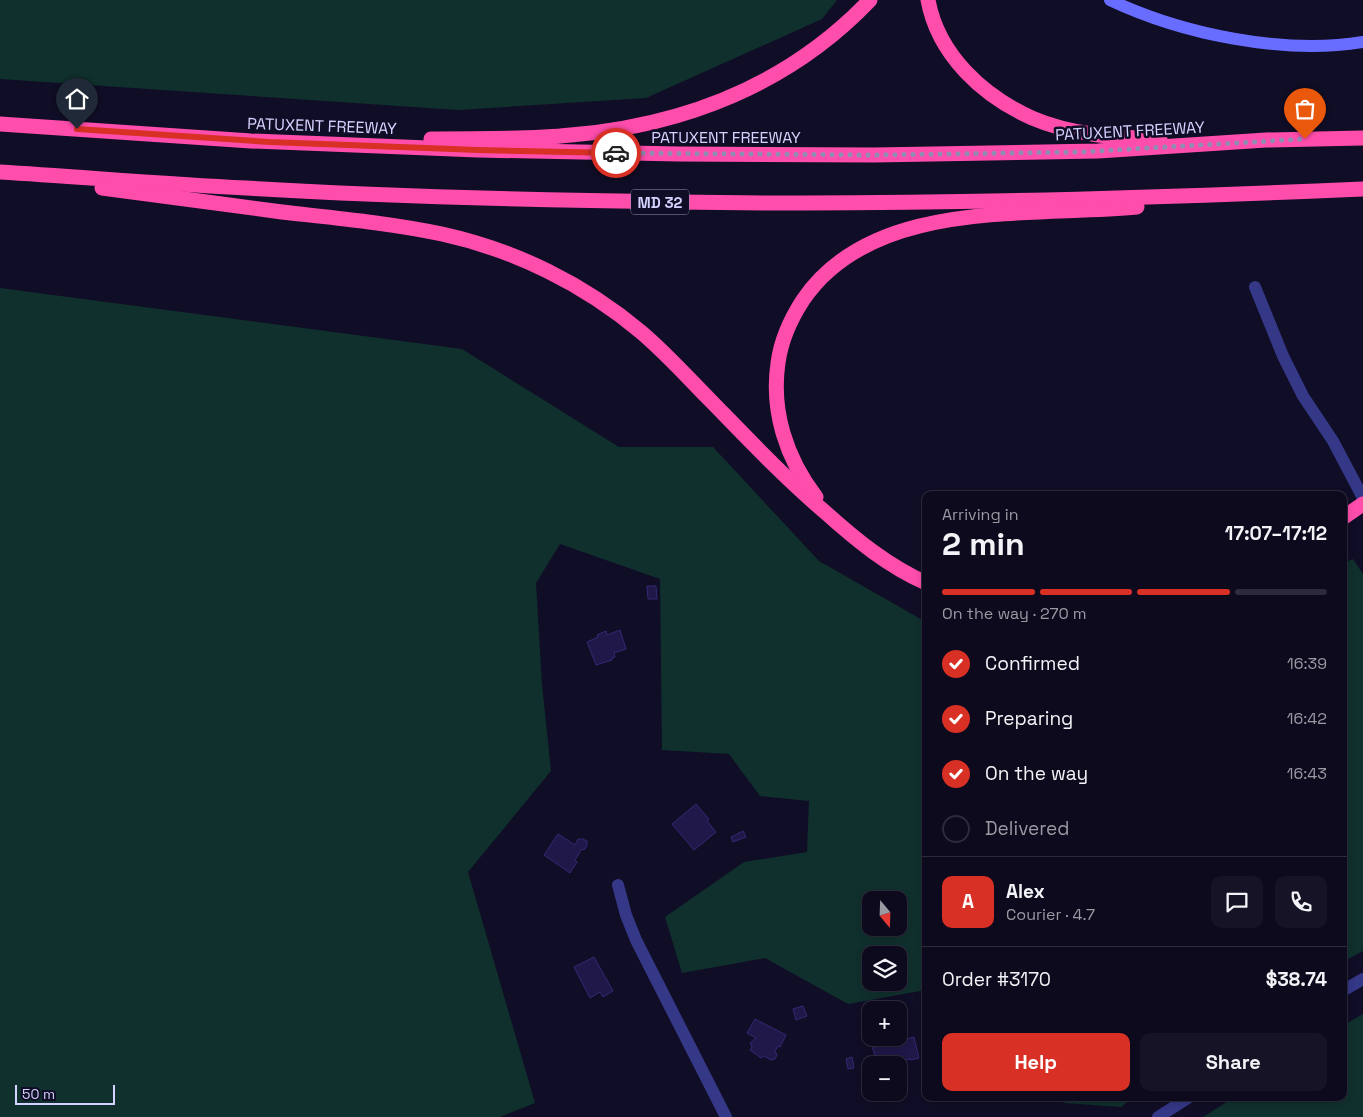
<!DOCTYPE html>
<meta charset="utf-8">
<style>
:root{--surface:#0c0a1c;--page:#151325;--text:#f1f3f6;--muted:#9a9aa3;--line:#2c2b3b;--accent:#d93025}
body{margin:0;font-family:"Space Grotesk",sans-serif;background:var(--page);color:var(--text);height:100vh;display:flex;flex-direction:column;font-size:19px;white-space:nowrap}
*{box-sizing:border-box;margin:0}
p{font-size:16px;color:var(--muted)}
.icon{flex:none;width:28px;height:28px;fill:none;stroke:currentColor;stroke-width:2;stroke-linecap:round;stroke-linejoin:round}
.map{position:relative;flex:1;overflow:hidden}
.panel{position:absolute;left:922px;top:491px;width:425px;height:610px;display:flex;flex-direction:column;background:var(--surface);border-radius:10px;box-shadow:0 2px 8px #0003,0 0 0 1px var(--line)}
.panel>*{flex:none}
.needle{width:32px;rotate:161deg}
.tools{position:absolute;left:862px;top:891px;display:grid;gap:10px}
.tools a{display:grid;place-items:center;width:45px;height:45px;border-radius:10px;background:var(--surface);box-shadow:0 2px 8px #0003,0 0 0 1px var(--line);font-size:25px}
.scale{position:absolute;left:15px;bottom:12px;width:100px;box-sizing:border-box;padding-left:5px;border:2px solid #d4d2ff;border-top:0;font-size:14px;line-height:18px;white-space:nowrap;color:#d4d2ff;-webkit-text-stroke:4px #100d26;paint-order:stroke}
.pin{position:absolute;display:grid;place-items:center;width:42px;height:42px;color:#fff;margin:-51px -21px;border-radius:50% 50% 50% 0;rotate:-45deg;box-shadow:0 0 5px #0007}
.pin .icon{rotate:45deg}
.courier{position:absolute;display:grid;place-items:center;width:50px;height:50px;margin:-25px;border:4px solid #d93025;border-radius:50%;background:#fff;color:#222;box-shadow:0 1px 6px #0007}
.head em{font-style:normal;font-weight:700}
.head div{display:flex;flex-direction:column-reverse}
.head{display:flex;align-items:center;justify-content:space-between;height:85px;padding:0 20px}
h1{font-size:32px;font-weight:700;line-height:38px}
.bar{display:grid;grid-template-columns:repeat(4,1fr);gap:8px 5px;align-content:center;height:60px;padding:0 20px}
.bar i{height:6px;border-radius:4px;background:var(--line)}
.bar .active{background:var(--accent)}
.bar p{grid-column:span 4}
.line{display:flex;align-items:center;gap:12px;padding:0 20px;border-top:1px solid var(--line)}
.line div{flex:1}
.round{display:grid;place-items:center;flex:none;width:52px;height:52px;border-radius:10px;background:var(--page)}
ol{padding:0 20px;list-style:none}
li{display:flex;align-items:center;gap:15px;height:55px}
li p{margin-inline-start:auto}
li .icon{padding:5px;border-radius:50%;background:var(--accent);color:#fff;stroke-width:4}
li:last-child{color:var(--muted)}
li i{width:28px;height:28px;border:2px solid var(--line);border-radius:50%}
.action{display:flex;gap:10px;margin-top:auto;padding:10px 20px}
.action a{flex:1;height:58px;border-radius:10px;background:var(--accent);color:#fff;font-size:20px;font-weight:700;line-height:58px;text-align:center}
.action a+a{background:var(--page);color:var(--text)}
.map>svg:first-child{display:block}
.green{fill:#10302d;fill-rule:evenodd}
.building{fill:#1f1848;stroke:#332975}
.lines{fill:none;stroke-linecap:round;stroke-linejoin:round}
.minor{stroke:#353787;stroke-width:12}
.tertiary{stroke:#353787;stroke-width:12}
.secondary{stroke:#696dff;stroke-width:12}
.motorway{stroke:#ff4dac;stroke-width:15}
.done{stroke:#8f8db3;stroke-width:5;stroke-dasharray:0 9}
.route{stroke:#d93025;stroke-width:6}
.labels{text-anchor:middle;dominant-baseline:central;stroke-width:5;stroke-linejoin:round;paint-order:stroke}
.shield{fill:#100d26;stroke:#9997be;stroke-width:1}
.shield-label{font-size:15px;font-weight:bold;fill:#d4d2ff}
.street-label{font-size:16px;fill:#d4d2ff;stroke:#100d26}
</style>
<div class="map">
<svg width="1363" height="1117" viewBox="0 0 1363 1117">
<rect width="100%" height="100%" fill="#100d26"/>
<g class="green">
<polygon points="0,0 837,0 822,19 646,98 458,110 0,79"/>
<path d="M 0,288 L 462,349 L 619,447 L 713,447 L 819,561 L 926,622 L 926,990 L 848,1004 L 765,958 L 682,973 L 665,917 L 744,862 L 807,852 L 809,801 L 760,796 L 729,754 L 662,750 L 660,579 L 560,544 L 536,583 L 542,684 L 551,771 L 468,872 L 535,1103 L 500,1117 L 0,1117 ZM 871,900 L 899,900 L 899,928 L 871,928 ZM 871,955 L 899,955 L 899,982 L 871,982 Z"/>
<polygon points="1353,559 1363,574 1363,951 1344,961 1344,563"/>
<polygon points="1363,1014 1363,1117 1203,1117 1233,1098 1344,1098 1344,1025"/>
<polygon points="1063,1098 1133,1098 1121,1107 1064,1103"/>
</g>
<g class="building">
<polygon points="647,586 656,586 657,599 648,599"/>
<polygon points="620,630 626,649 614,653 615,657 612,658 612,660 596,665 587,642 598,637 597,635 606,631 607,635"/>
<polygon points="696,804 709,819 707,821 716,832 694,850 672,824"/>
<polygon points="743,831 746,837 733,842 731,837"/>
<polygon points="558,834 575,845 578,839 583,839 587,841 587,845 585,849 581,850 577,857 575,860 577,862 570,873 544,855"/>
<polygon points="594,957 613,991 603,997 600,992 590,998 574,967"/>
<polygon points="803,1006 807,1016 796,1020 793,1009"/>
<polygon points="755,1019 786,1035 780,1047 778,1046 775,1051 777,1055 775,1059 771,1060 764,1056 761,1058 750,1050 752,1047 750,1043 756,1038 747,1033"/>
<polygon points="904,1031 906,1039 914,1037 919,1058 910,1060 910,1059 897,1062 896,1059 890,1060 889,1055 876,1059 871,1043 889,1038 899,1038 899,1033"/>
<polygon points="852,1057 854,1068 848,1069 846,1059"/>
</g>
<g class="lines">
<g class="minor">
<polyline points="1255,287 1283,356 1303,396 1333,441 1363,498"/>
<polyline points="618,885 626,915 636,940 726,1117"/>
</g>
<g class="tertiary">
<polyline points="1344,990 1363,979"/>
<polyline points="1158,1117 1188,1098"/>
</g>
<path class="secondary" d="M 1110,0 C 1182,34 1283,55 1363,42"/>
<g class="motorway">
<path d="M 928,0 C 938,55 983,96 1032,118 C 1071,135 1118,138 1160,139"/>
<polyline points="0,124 251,141 478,150 679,154 874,155 1098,151 1266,140 1363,138"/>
<path d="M 431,139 C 478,138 525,140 571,135 C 685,125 790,84 870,0"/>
<path d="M 0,172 C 82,177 164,184 246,188 C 390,197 534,200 678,202 C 906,206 1135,199 1363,189"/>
<path d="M 102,188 C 162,196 222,204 282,212 C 335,218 390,223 442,234 C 515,250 584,284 641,332 C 667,354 689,379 712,402 C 749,440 785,478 825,512 C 856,540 888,566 926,583"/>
<path d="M 816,497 C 786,458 771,411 778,363 C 781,340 790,320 803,300 C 872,198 1029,217 1137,207"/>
<polyline points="1344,517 1363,504"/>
</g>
</g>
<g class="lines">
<polyline class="done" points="616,153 874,155 1079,152 1305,139"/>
<polyline class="route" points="77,129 270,142 478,150 616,153"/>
</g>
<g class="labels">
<rect class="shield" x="631" y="189.5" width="58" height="25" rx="4"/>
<g class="shield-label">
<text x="660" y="202">MD 32</text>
</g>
<g class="street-label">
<text transform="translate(322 126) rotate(2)">PATUXENT FREEWAY</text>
<text transform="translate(1130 131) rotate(-3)">PATUXENT FREEWAY</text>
<text x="726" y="137">PATUXENT FREEWAY</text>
</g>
</g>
</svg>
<div class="tools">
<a><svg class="needle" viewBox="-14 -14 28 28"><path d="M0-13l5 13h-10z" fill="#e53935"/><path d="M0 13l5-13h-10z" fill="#9a9aa3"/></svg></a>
<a><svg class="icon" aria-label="layers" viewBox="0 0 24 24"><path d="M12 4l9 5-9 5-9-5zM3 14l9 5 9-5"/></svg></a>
<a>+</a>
<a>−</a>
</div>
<div class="scale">50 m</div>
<div class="pin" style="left:1305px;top:139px;background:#ea580c"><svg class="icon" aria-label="bag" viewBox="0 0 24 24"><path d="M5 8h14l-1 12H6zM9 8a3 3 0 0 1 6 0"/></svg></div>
<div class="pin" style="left:77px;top:129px;background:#1f2937"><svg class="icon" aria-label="home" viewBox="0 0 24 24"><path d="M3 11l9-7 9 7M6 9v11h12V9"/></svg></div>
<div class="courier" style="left:616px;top:153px"><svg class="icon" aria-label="car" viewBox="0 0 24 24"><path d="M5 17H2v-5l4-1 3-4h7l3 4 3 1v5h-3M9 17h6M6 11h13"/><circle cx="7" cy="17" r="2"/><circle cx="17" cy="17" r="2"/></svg></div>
<section class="panel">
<div class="head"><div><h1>2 min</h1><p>Arriving in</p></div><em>17:07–17:12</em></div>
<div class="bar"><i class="active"></i><i class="active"></i><i class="active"></i><i></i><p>On the way · 270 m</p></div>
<ol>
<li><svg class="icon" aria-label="check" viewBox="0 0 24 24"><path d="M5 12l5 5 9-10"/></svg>Confirmed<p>16:39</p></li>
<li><svg class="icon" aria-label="check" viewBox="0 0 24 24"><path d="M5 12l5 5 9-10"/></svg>Preparing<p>16:42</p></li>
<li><svg class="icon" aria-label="check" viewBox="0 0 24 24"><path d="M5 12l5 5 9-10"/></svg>On the way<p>16:43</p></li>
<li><i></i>Delivered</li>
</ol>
<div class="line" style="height:90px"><b class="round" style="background:var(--accent);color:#fff">A</b><div><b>Alex</b><p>Courier · 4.7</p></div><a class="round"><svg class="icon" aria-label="chat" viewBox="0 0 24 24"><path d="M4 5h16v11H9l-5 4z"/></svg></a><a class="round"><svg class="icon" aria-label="phone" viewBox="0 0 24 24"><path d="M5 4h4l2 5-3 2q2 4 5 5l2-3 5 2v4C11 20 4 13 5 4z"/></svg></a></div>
<div class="line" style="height:65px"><div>Order #3170</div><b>$38.74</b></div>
<div class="action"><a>Help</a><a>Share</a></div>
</section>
</div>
